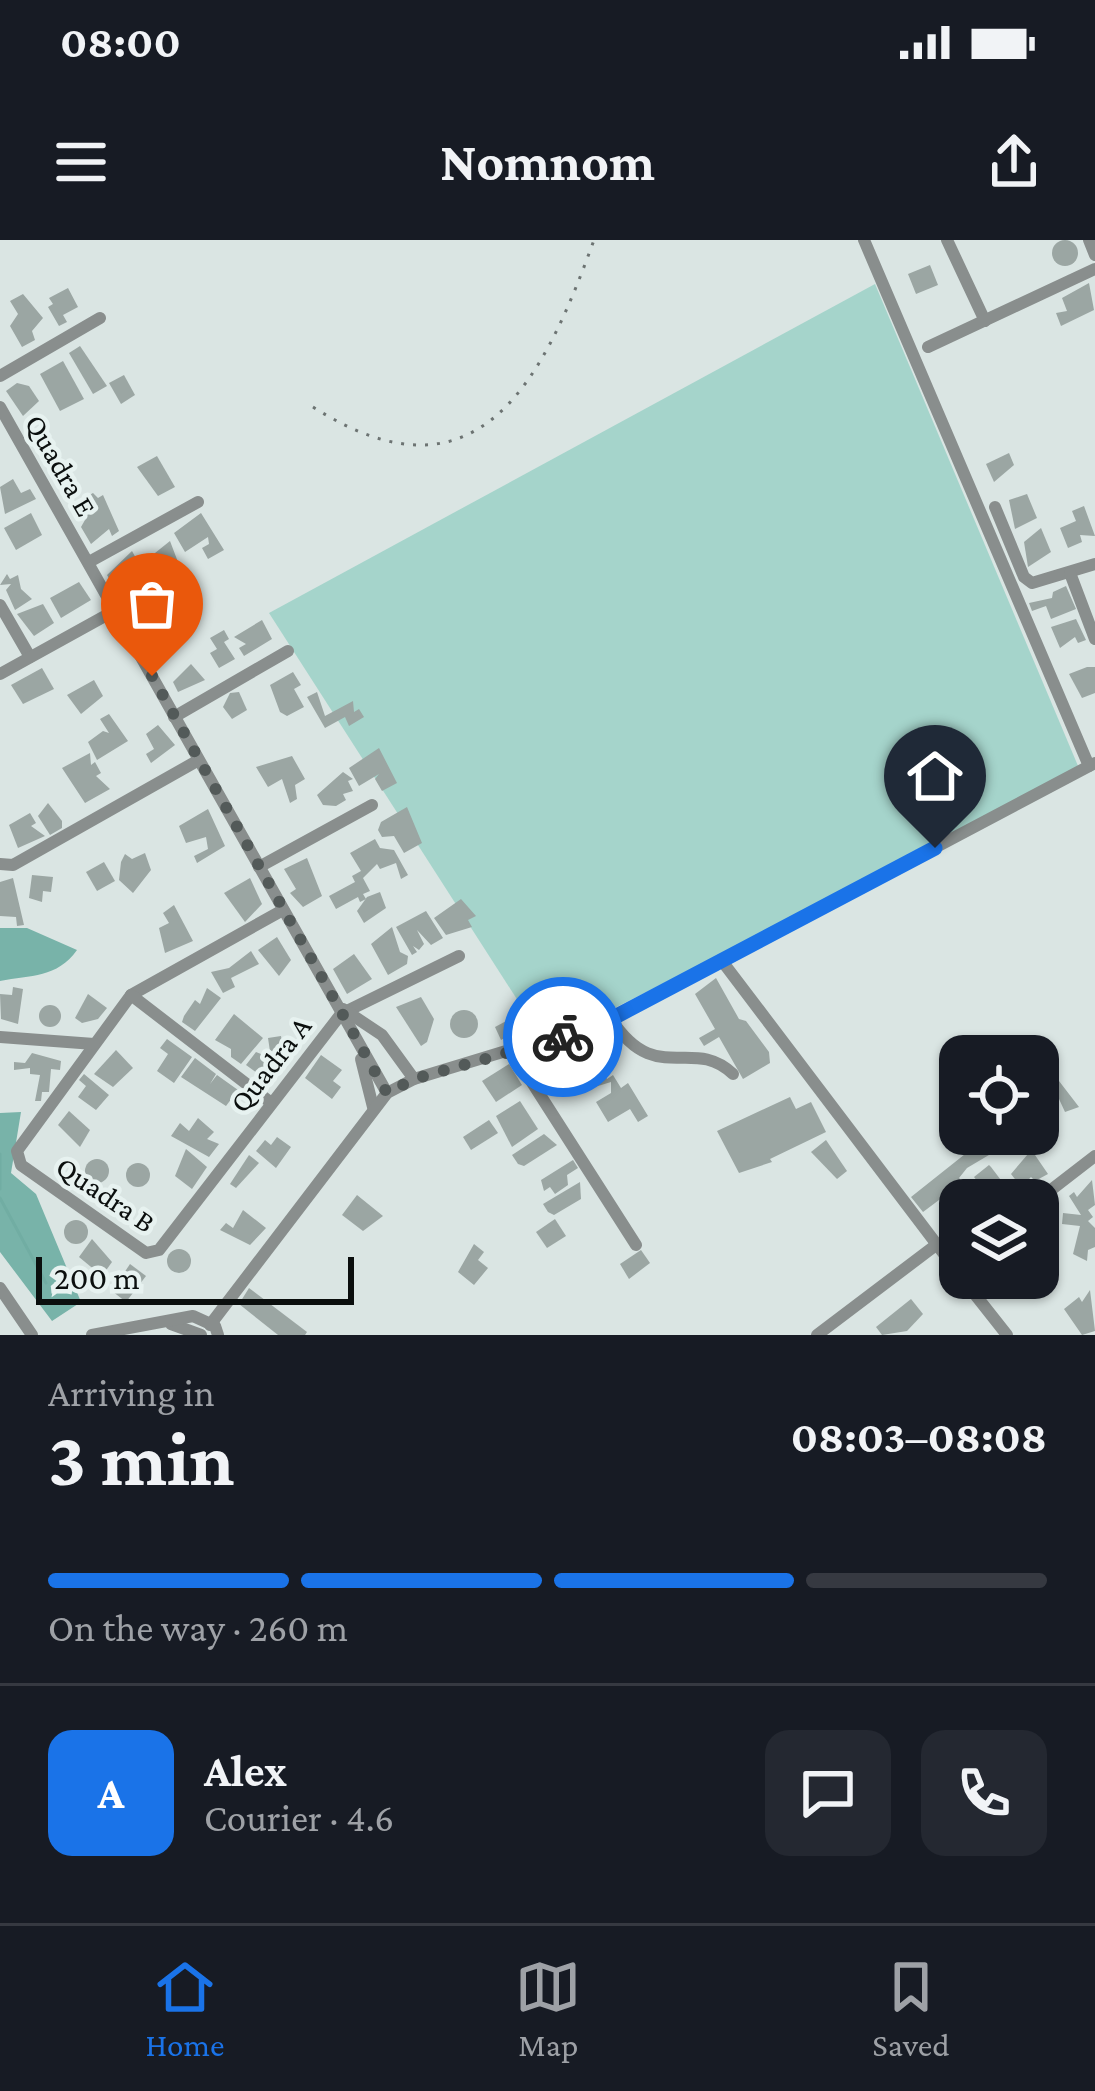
<!DOCTYPE html>
<meta charset="utf-8">
<style>
:root{--surface:#171b24;--page:#242831;--text:#f1f3f6;--muted:#9ea1a6;--line:#363941;--accent:#1a73e8}
body{margin:0;font-family:"Crimson Pro",serif;background:var(--page);color:var(--text);height:100vh;display:flex;flex-direction:column;font-size:45px;white-space:nowrap}
*{box-sizing:border-box;margin:0}
p{font-size:39px;color:var(--muted)}
.icon{flex:none;width:66px;height:66px;fill:none;stroke:currentColor;stroke-width:2;stroke-linecap:round;stroke-linejoin:round}
.map{position:relative;height:1095px;overflow:hidden}
.drawer{display:flex;flex-direction:column;background:var(--surface);flex:1}
.drawer>*{flex:none}
.fabs{position:absolute;left:939px;top:795px;display:grid;gap:24px}
.fabs a{display:grid;place-items:center;width:120px;height:120px;border-radius:24px;background:var(--surface);box-shadow:0 3px 9px #0004;font-size:60px}
.scale{position:absolute;left:36px;bottom:30px;width:318px;box-sizing:border-box;padding-left:12px;border:6px solid #0b0f0e;border-top:0;font-size:33px;line-height:42px;white-space:nowrap;color:#0b0f0e;-webkit-text-stroke:9px #e7f2f0;paint-order:stroke}
.pin{position:absolute;display:grid;place-items:center;width:102px;height:102px;color:#fff;margin:-123px -51px;border-radius:50% 50% 50% 0;rotate:-45deg;box-shadow:0 0 12px #0007}
.pin .icon{rotate:45deg}
.courier{position:absolute;display:grid;place-items:center;width:120px;height:120px;margin:-60px;border:9px solid #1a73e8;border-radius:50%;background:#fff;color:#222;box-shadow:0 3px 15px #0007}
.headline em{font-style:normal;font-weight:700}
.headline div{display:flex;flex-direction:column-reverse}
.headline{display:flex;align-items:center;justify-content:space-between;height:204px;padding:0 48px}
h1{font-size:78px;font-weight:700;line-height:90px}
.bar{display:grid;grid-template-columns:repeat(4,1fr);gap:18px 12px;align-content:center;height:144px;padding:0 48px}
.bar i{height:15px;border-radius:9px;background:var(--line)}
.bar .selected{background:var(--accent)}
.bar p{grid-column:span 4}
.line{display:flex;align-items:center;gap:30px;padding:0 48px;border-top:3px solid var(--line)}
.line div{flex:1}
.round{display:grid;place-items:center;flex:none;width:126px;height:126px;border-radius:24px;background:var(--page)}
.status{display:flex;justify-content:space-between;align-items:center;height:84px;padding:0 60px;background:var(--surface);direction:ltr}
.status svg{height:33px;fill:currentColor}
header{display:flex;justify-content:space-between;align-items:center;height:156px;padding:0 48px;background:var(--surface);font-size:54px;font-weight:700}
.dock{display:flex;justify-content:space-around;align-items:center;height:168px;border-top:3px solid var(--line);background:var(--surface);font-size:33px;color:var(--muted)}
.dock a{display:grid;justify-items:center;gap:6px}
.dock .selected{color:var(--accent)}
.map>svg:first-child{display:block}
.green{fill:#a5d4cb}
.forest{fill:#78b3a9}
.lines{fill:none;stroke-linecap:round;stroke-linejoin:round}
.stream{stroke:#71ada3;stroke-width:3}
.building{fill:#9ba6a3}
.path{stroke:#6c7372;stroke-width:3;stroke-dasharray:3 9;stroke-linecap:butt}
.minor{stroke:#898e8d;stroke-width:12}
.done{stroke:#535a59;stroke-width:12;stroke-dasharray:0 21.6}
.route{stroke:#1a73e8;stroke-width:15}
.labels{text-anchor:middle;dominant-baseline:central;stroke-width:9;stroke-linejoin:round;paint-order:stroke}
.street-label{font-size:30px;fill:#0b0f0e;stroke:#e7f2f0}
</style>
<div class="status"><b>08:00</b><svg viewBox="0 0 49 12"><path d="M0 12V9h3v3zM5 12V6h3v6zM10 12V3h3v9zM15 12V0h3v12zM26 1h20v11H26zM47 4h2v5h-2z"/></svg></div>
<header><svg class="icon" aria-label="menu" viewBox="0 0 24 24"><path d="M4 6h16M4 12h16M4 18h16"/></svg>Nomnom<svg class="icon" aria-label="share" viewBox="0 0 24 24"><path d="M12 15V3M7 8l5-5 5 5M5 13v7h14v-7"/></svg></header>
<div class="map">
<svg width="1095" height="1095" viewBox="0 0 1095 1095">
<rect width="100%" height="100%" fill="#dae5e3"/>
<polygon class="green" points="875,44 1081,533 545,803 269,373"/>
<g class="forest">
<path d="M 0,688 L 27,688 L 77,710 C 57,738 31,735 0,741 Z"/>
<polygon points="21,872 11,933 36,954 81,1062 52,1081 0,1012 0,873"/>
</g>
<g class="lines">
<g class="stream">
<polyline points="0,914 0,949"/>
<polyline points="0,958 46,1043"/>
</g>
</g>
<g class="building">
<circle cx="1065" cy="13" r="13"/>
<polygon points="930,25 938,45 916,54 908,34"/>
<polygon points="1089,43 1094,70 1061,86 1056,73 1067,71 1062,58"/>
<polygon points="68,48 78,67 63,75 67,82 59,86 48,67 53,64 49,58"/>
<polygon points="23,54 43,78 32,91 35,100 22,107 10,86 18,74 10,61"/>
<polygon points="80,106 107,146 93,154 69,113"/>
<polygon points="63,121 84,159 60,171 40,134"/>
<polygon points="124,135 135,155 121,164 109,143"/>
<polygon points="17,143 29,146 39,161 23,176 6,151"/>
<polygon points="1009,213 1014,225 994,242 986,224"/>
<polygon points="157,216 175,247 158,256 137,227"/>
<polygon points="13,239 21,253 30,249 36,259 5,274 0,247"/>
<polygon points="93,253 98,258 103,255 119,291 112,296 109,289 91,304 81,287 85,280 77,278 81,264 89,265 86,257"/>
<polygon points="1027,254 1037,278 1015,289 1009,260"/>
<polygon points="1084,266 1095,296 1080,295 1082,302 1068,308 1060,288 1076,281 1072,271"/>
<polygon points="31,273 42,295 16,310 4,288"/>
<polygon points="201,273 224,310 208,319 202,308 209,304 208,297 185,312 174,293"/>
<polygon points="1041,288 1051,312 1028,327 1024,302"/>
<polygon points="170,301 181,330 168,337 156,324 168,345 159,351 145,321"/>
<polygon points="132,311 152,347 145,351 140,342 127,349 130,356 122,361 107,335"/>
<polygon points="7,334 10,339 18,335 21,349 32,359 15,370 6,350 11,344 0,345"/>
<polygon points="79,342 91,360 61,378 50,358"/>
<polygon points="1066,346 1076,369 1051,379 1046,366 1032,371 1029,363 1052,358 1053,352"/>
<polygon points="43,364 54,383 34,396 17,374"/>
<polygon points="1076,379 1086,400 1078,403 1075,397 1060,408 1051,387"/>
<polygon points="262,380 272,399 244,416 239,408 246,404 234,397"/>
<polygon points="224,390 229,399 224,402 235,419 219,428 210,413 217,409 210,398"/>
<polygon points="191,424 205,440 178,452 173,442"/>
<polygon points="1087,427 1095,427 1095,453 1082,458 1069,434"/>
<polygon points="42,428 54,449 23,464 11,445"/>
<polygon points="293,432 301,445 294,449 304,467 287,476 280,472 270,445"/>
<polygon points="94,440 103,456 81,474 67,455"/>
<polygon points="239,452 247,470 232,479 223,467 230,453"/>
<polygon points="317,452 325,476 353,461 354,472 359,469 364,477 349,486 345,477 325,488 307,457"/>
<polygon points="109,474 128,501 97,520 88,502 103,491 109,493 100,479"/>
<polygon points="158,485 175,505 151,523 146,514 154,509 146,494"/>
<polygon points="379,508 397,543 382,551 375,539 379,534 359,546 349,528"/>
<polygon points="90,513 91,525 95,522 101,533 96,536 110,549 85,563 62,528"/>
<polygon points="292,516 305,539 295,545 297,559 290,563 282,539 268,547 256,527"/>
<polygon points="343,532 353,539 348,541 353,551 343,554 346,560 336,566 323,565 317,555"/>
<polygon points="48,563 62,581 62,588 50,595 38,576"/>
<polygon points="407,567 422,603 404,613 394,596 382,597 378,590 381,582"/>
<polygon points="208,569 225,606 197,623 194,616 208,609 206,597 186,603 179,586"/>
<polygon points="30,573 36,583 31,586 45,596 18,608 9,585"/>
<polygon points="375,599 380,608 394,610 408,635 401,639 396,623 380,629 377,624 363,638 370,651 363,654 366,659 360,662 358,657 336,669 329,656 355,642 352,636 361,631 350,613"/>
<polygon points="145,613 151,630 133,653 119,640 121,622 125,614 132,619"/>
<polygon points="307,618 322,656 303,667 290,653 296,649 284,629"/>
<polygon points="104,622 115,641 97,651 86,632"/>
<polygon points="32,635 53,637 51,652 43,651 42,662 29,658"/>
<polygon points="13,638 24,685 17,686 16,677 0,676 0,642"/>
<polygon points="250,638 262,664 245,682 224,653"/>
<polygon points="380,652 386,668 364,683 357,671 367,657"/>
<polygon points="461,659 476,676 468,680 472,687 446,695 434,678"/>
<polygon points="174,665 193,701 165,713 159,688 169,683 163,673"/>
<polygon points="426,671 443,698 431,705 417,690 424,704 419,710 413,706 417,712 412,715 396,687"/>
<polygon points="392,687 400,712 408,716 407,724 388,735 371,704"/>
<polygon points="277,697 291,720 279,736 258,710"/>
<polygon points="251,711 259,724 231,738 235,747 223,753 211,732 229,728"/>
<polygon points="354,714 372,739 347,754 333,729"/>
<polygon points="716,738 739,779 746,781 769,812 770,823 743,839 719,797 704,806 699,798 715,789 695,754"/>
<polygon points="13,747 23,749 18,784 1,779 0,754 12,755"/>
<polygon points="207,748 221,758 195,791 182,782 184,776 195,760 200,764"/>
<polygon points="88,754 107,768 98,779 82,783 75,778"/>
<polygon points="421,757 434,779 427,802 421,806 396,767"/>
<circle cx="50" cy="776" r="11"/>
<circle cx="464" cy="784" r="14"/>
<polygon points="525,771 532,784 501,800 495,787"/>
<polygon points="234,774 263,798 241,824 231,817 231,809 215,800"/>
<polygon points="281,796 285,824 278,834 260,835 246,825 256,812 271,818 268,798"/>
<polygon points="167,799 192,817 174,843 157,831 168,814 160,808"/>
<polygon points="605,800 614,822 590,830 590,839 605,834 607,839 613,835 621,848 628,843 648,876 638,882 630,869 608,882 596,862 611,853 611,842 585,850 583,842 576,850 571,840 576,837 567,816"/>
<polygon points="116,810 133,828 113,847 94,834"/>
<polygon points="32,813 61,821 60,830 51,829 49,852 42,852 41,861 35,861 40,835 30,834 30,828 14,830 14,822 25,823"/>
<polygon points="321,815 342,830 333,841 341,847 332,859 305,838"/>
<polygon points="195,818 216,834 210,844 217,835 238,850 226,866 181,837"/>
<polygon points="556,818 571,843 559,847 556,839 541,844 534,825"/>
<polygon points="509,824 522,845 496,862 482,841"/>
<polygon points="84,834 109,855 96,870 78,857 86,846 79,840"/>
<polygon points="1059,841 1079,867 1065,872 1059,859 1048,868 1056,878 1051,882 1038,857"/>
<polygon points="790,857 796,869 811,862 826,892 770,919 772,922 739,933 717,891"/>
<polygon points="520,861 538,889 512,907 496,876"/>
<polygon points="69,871 90,890 80,907 58,885"/>
<polygon points="198,878 214,892 207,899 219,904 209,917 171,896 180,883 189,891"/>
<polygon points="489,880 498,893 471,910 463,897"/>
<polygon points="544,894 557,905 524,926 518,924 512,915"/>
<polygon points="277,897 291,907 276,928 256,911 265,900 271,905"/>
<polygon points="984,899 994,912 967,928 959,938 963,942 923,972 911,957"/>
<polygon points="1024,899 1048,934 1035,941 1031,937 1021,947 1011,934 1028,914 1018,903"/>
<polygon points="826,900 847,931 837,939 811,912"/>
<polygon points="186,909 207,927 192,949 175,936"/>
<polygon points="249,915 259,923 236,948 230,944"/>
<circle cx="97" cy="931" r="12"/>
<polygon points="573,920 578,928 567,935 568,945 555,954 550,947 544,951 541,940"/>
<circle cx="138" cy="935" r="12"/>
<polygon points="989,925 991,927 1016,960 992,960 974,937"/>
<polygon points="1092,940 1095,965 1088,970 1093,977 1088,981 1095,988 1095,1007 1088,1010 1087,1021 1073,1014 1080,986 1062,984 1063,973 1081,975 1069,956 1074,952 1077,957"/>
<polygon points="580,942 581,959 554,975 548,972 543,964"/>
<polygon points="357,955 383,976 363,991 342,975"/>
<polygon points="243,970 266,988 250,1005 220,990 226,983 233,988"/>
<polygon points="555,979 566,996 547,1008 536,992"/>
<circle cx="76" cy="992" r="12"/>
<polygon points="92,999 112,1022 102,1036 79,1017"/>
<polygon points="474,1004 484,1012 478,1020 488,1028 474,1045 458,1032"/>
<circle cx="179" cy="1021" r="12"/>
<polygon points="641,1010 650,1023 629,1039 620,1024"/>
<polygon points="130,1024 146,1036 126,1062 112,1051"/>
<polygon points="249,1048 307,1092 305,1095 278,1095 239,1064"/>
<polygon points="1090,1050 1095,1091 1082,1095 1064,1069 1079,1057 1082,1062"/>
<polygon points="911,1059 923,1074 907,1091 882,1095 876,1087"/>
</g>
<g class="lines">
<path class="path" d="M 313,167 C 479,273 544,138 594,0"/>
<g class="minor">
<polyline points="864,0 1089,526"/>
<polyline points="947,0 985,81"/>
<polyline points="1089,0 1095,15"/>
<polyline points="928,107 1095,29"/>
<polyline points="0,136 100,78"/>
<polyline points="0,167 387,853"/>
<polyline points="995,267 1024,337 1032,343 1095,324"/>
<polyline points="89,322 198,262"/>
<polyline points="1070,333 1095,399"/>
<polyline points="0,365 30,417"/>
<polyline points="0,434 114,371"/>
<polyline points="174,477 288,411"/>
<polyline points="0,624 13,625 197,521"/>
<polyline points="259,627 372,565"/>
<polyline points="283,670 131,755 17,911 21,925 146,1013 159,1010 341,774 459,716"/>
<polyline points="722,721 960,1035"/>
<polyline points="131,755 270,862"/>
<polyline points="343,769 382,795 414,839"/>
<path d="M 611,779 C 656,848 692,795 733,834"/>
<polyline points="0,797 94,804"/>
<polyline points="512,811 636,1005"/>
<polyline points="361,819 373,867"/>
<polyline points="1038,960 1095,916"/>
<polyline points="962,1038 1007,1095"/>
<polyline points="0,1048 32,1095"/>
<polyline points="171,1084 201,1095"/>
<polyline points="210,1085 387,853 414,839 611,779 1095,523"/>
<polyline points="92,1095 193,1076 215,1086 218,1095"/>
<polyline points="817,1095 936,1005"/>
</g>
</g>
<g class="lines">
<polyline class="done" points="152,436 387,853 414,839 563,797"/>
<polyline class="route" points="563,797 611,779 935,608"/>
</g>
<g class="labels">
<g class="street-label">
<text transform="translate(61 225) rotate(60)">Quadra E</text>
<text transform="translate(270 824) rotate(-52)">Quadra A</text>
<text transform="translate(106 954) rotate(34)">Quadra B</text>
</g>
</g>
</svg>
<div class="fabs">
<a><svg class="icon" aria-label="locate" viewBox="0 0 24 24"><circle cx="12" cy="12" r="6"/><path d="M12 2v4M12 18v4M2 12h4M18 12h4"/></svg></a>
<a><svg class="icon" aria-label="layers" viewBox="0 0 24 24"><path d="M12 4l9 5-9 5-9-5zM3 14l9 5 9-5"/></svg></a>
</div>
<div class="scale">200 m</div>
<div class="pin" style="left:152px;top:436px;background:#ea580c"><svg class="icon" aria-label="bag" viewBox="0 0 24 24"><path d="M5 8h14l-1 12H6zM9 8a3 3 0 0 1 6 0"/></svg></div>
<div class="pin" style="left:935px;top:608px;background:#1f2937"><svg class="icon" aria-label="home" viewBox="0 0 24 24"><path d="M3 11l9-7 9 7M6 9v11h12V9"/></svg></div>
<div class="courier" style="left:563px;top:797px"><svg class="icon" aria-label="bike" viewBox="0 0 24 24"><circle cx="6" cy="16" r="4"/><circle cx="18" cy="16" r="4"/><path d="M6 16l4-8h5l3 8M10 8l3 8H6M13 5h3"/></svg></div>
</div>
<section class="drawer">
<div class="headline"><div><h1>3 min</h1><p>Arriving in</p></div><em>08:03–08:08</em></div>
<div class="bar"><i class="selected"></i><i class="selected"></i><i class="selected"></i><i></i><p>On the way · 260 m</p></div>
<div class="line" style="height:216px"><b class="round" style="background:var(--accent);color:#fff">A</b><div><b>Alex</b><p>Courier · 4.6</p></div><a class="round"><svg class="icon" aria-label="chat" viewBox="0 0 24 24"><path d="M4 5h16v11H9l-5 4z"/></svg></a><a class="round"><svg class="icon" aria-label="phone" viewBox="0 0 24 24"><path d="M5 4h4l2 5-3 2q2 4 5 5l2-3 5 2v4C11 20 4 13 5 4z"/></svg></a></div>
</section>
<nav class="dock">
<a class="selected"><svg class="icon" aria-label="home" viewBox="0 0 24 24"><path d="M3 11l9-7 9 7M6 9v11h12V9"/></svg>Home</a>
<a><svg class="icon" aria-label="map" viewBox="0 0 24 24"><path d="M3 6l6-2 6 2 6-2v14l-6 2-6-2-6 2zM9 4v14M15 6v14"/></svg>Map</a>
<a><svg class="icon" aria-label="saved" viewBox="0 0 24 24"><path d="M7 4h10v16l-5-4-5 4z"/></svg>Saved</a>
</nav>
